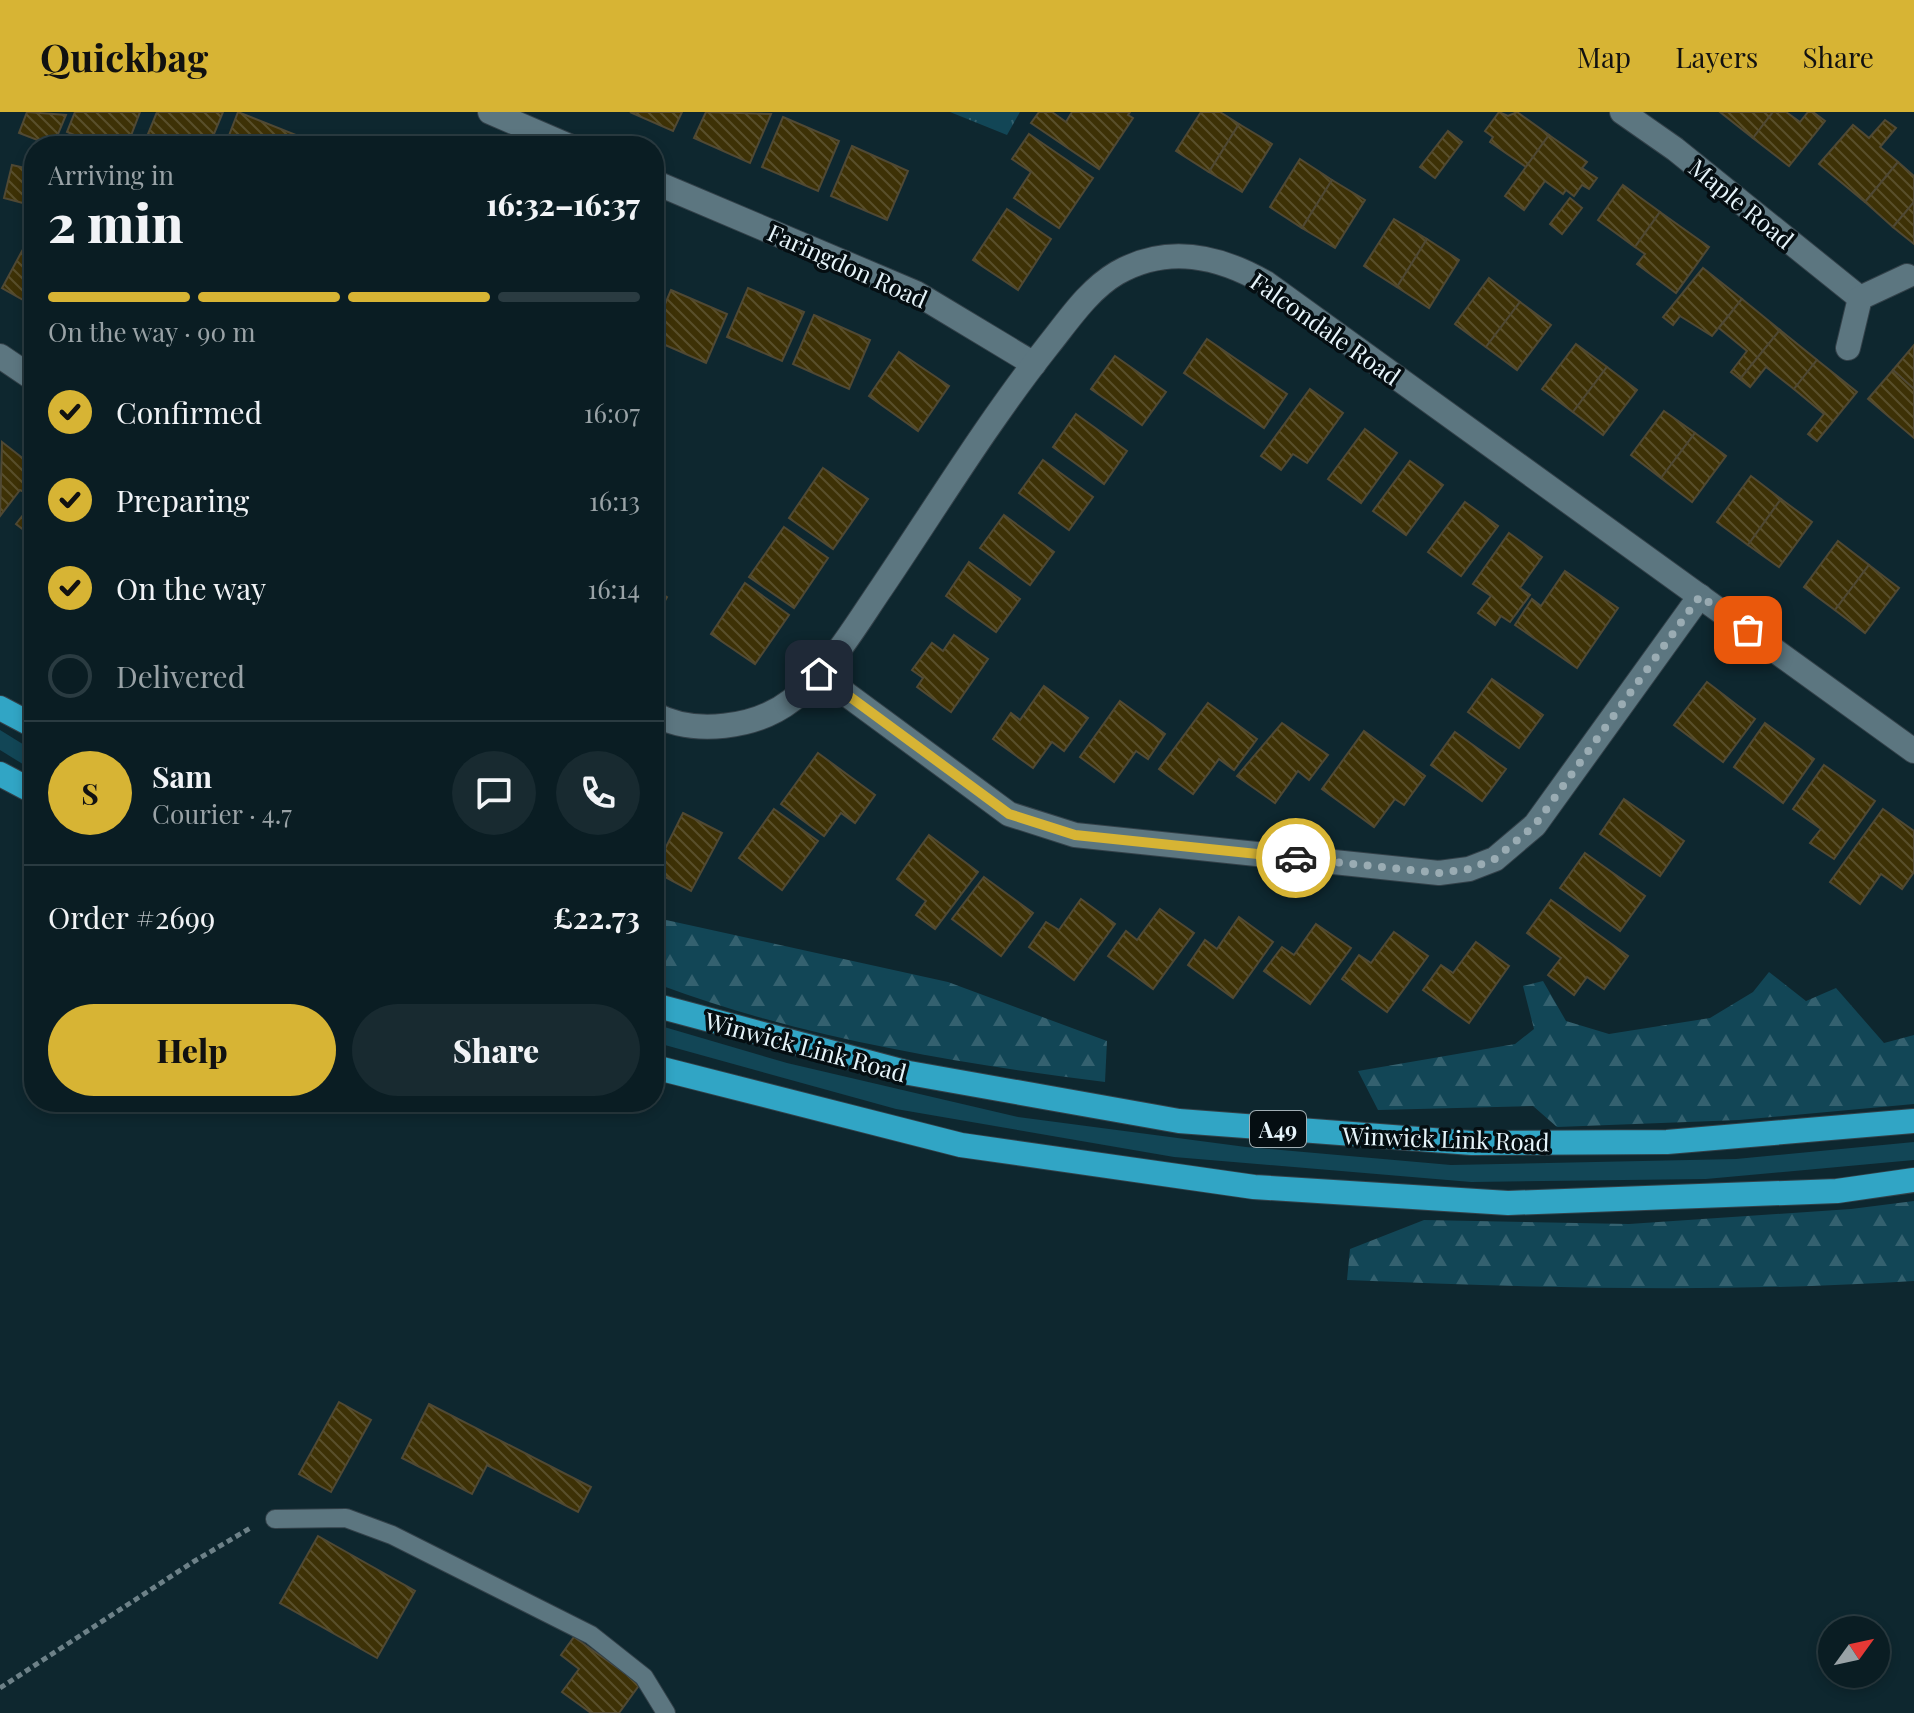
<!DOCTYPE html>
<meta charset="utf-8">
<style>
:root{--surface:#0a1d23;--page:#182a30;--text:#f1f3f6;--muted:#99a2a6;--line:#2a3b41;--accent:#d7b434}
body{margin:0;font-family:"Playfair Display",serif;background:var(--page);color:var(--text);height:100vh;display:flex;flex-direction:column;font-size:30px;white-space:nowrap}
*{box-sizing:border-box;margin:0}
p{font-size:26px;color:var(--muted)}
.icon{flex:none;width:44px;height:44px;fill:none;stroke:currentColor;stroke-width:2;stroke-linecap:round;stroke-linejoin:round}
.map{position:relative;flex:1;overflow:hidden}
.drawer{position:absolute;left:24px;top:24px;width:640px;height:976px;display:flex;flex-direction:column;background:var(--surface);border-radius:32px;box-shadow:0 4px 12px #0003,0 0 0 2px var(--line)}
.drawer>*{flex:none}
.needle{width:52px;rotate:57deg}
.tools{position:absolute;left:1818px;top:1504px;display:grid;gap:16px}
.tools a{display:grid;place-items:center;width:72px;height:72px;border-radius:50%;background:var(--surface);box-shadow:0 4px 12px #0003,0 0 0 2px var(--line);font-size:40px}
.pin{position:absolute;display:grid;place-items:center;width:68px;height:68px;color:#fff;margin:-34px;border-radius:16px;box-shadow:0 4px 12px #0006}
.courier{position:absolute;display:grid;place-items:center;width:80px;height:80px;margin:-40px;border:6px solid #d7b434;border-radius:50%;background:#fff;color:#222;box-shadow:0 2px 10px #0007}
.head em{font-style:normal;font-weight:800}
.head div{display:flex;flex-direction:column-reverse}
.head{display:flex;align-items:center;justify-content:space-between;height:136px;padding:0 24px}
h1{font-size:52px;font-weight:800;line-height:60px}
.bar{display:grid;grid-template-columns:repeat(4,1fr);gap:12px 8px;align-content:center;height:96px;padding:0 24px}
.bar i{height:10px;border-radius:6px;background:var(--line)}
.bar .selected{background:var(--accent)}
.bar p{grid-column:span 4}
.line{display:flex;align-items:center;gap:20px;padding:0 24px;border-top:2px solid var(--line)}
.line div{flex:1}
.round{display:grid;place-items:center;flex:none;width:84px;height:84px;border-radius:42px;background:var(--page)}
ol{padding:0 24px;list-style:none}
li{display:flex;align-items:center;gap:24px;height:88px}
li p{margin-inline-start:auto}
li .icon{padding:8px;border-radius:50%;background:var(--accent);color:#111;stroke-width:4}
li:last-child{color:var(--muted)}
li i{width:44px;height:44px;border:4px solid var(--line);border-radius:50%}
.button{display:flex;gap:16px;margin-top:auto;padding:16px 24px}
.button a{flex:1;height:92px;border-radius:48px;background:var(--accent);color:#111;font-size:32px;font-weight:800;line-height:92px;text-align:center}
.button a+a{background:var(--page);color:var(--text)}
header{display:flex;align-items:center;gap:48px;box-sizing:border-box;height:112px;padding:0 40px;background:var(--accent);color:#111}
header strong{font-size:38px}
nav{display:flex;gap:44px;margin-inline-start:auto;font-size:28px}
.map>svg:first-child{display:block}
.grass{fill:#124656}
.forest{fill:url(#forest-firs)}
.park{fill:url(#park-tufts)}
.building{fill:url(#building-back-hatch);stroke:#504934;stroke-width:2}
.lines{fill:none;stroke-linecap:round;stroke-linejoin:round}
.lane-casing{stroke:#334149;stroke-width:20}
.street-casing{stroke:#334149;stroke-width:26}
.primary-casing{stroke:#334149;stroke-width:26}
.path{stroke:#6d8188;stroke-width:5;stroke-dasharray:6 4;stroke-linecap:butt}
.lane{stroke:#5c7680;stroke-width:18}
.street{stroke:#5c7680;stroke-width:24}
.primary{stroke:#31a5c5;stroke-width:24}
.done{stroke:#9aacb3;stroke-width:8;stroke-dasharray:0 14.4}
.route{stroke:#d7b434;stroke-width:10}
.labels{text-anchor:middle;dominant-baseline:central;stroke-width:7;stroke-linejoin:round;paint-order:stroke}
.shield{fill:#050e12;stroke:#a2afb4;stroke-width:2}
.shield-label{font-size:22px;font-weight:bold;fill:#e6f4fa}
.street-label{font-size:24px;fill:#e6f4fa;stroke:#050e12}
</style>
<header>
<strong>Quickbag</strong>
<nav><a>Map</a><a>Layers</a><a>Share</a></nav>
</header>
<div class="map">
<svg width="1914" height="1601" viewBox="0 0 1914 1601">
<defs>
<pattern id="forest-firs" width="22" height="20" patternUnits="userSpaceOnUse" patternTransform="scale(2)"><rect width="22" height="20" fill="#124656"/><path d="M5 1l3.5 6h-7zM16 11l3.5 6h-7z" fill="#34616f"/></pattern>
<pattern id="park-tufts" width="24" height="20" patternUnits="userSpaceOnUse" patternTransform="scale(2)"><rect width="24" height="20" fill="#124656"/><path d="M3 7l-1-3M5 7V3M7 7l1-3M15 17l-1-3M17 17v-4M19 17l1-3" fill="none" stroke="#34616f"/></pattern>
<pattern id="building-back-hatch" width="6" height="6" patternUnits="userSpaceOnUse" patternTransform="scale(2)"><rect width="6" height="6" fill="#3d3106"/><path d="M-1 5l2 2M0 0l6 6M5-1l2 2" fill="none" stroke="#594f2b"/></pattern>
</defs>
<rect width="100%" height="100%" fill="#0e272f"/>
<g class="grass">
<polygon points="0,618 34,639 34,659 0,638"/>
<polygon points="654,912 787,951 1018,1005 1246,1035 1451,1053 1736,1047 1914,1030 1914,1048 1706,1067 1471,1070 1174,1045 896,997 654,930"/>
</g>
<g class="forest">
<path d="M 657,806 L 948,870 L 1107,929 L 1105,970 C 955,951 802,926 660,873 Z"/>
<polygon points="1769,860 1806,889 1836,876 1884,931 1914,923 1914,992 1739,1008 1557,1015 1533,994 1378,998 1358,959 1515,932 1534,917 1523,874 1543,869 1566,909 1609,922 1710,906 1753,880"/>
<path d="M 1914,1089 L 1914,1169 C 1725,1181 1536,1176 1347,1168 L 1350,1137 L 1424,1108 L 1629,1112 L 1851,1097 Z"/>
</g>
<polygon class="park" points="950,0 1020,0 1007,23"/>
<g class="building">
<polygon points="27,0 66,3 53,34 19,21"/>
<polygon points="75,0 140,0 127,34 101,34 67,20"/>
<polygon points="157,0 223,0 209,34 176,34 148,22"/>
<polygon points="238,0 296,23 291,34 225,34"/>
<polygon points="630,0 682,0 673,19"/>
<polygon points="706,0 771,2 750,51 694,26"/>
<polygon points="1039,0 1052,0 1066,10 1072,0 1130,0 1128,3 1133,6 1099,57 1031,11"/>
<polygon points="1201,0 1220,0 1239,12 1209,60 1176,39"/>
<polygon points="1499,0 1508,4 1517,0 1549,23 1526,55 1490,30 1493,25 1485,19"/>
<polygon points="1720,0 1773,0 1753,26"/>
<polygon points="1773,0 1786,0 1800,10 1808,0 1813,0 1825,9 1789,54 1753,26"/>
<polygon points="783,5 839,29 818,79 762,55"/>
<polygon points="1885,8 1896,16 1880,35 1898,50 1865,90 1819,52 1853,13 1869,26"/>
<polygon points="1239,12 1272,32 1242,80 1209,60"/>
<polygon points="1448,19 1462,30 1435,66 1420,55"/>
<polygon points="1029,22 1093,66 1059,116 1014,86 1031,60 1012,47"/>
<polygon points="1549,23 1587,50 1582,56 1597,66 1589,77 1582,73 1574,84 1566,78 1563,82 1545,69 1524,98 1505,84"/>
<polygon points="852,34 908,59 887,108 831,84"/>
<polygon points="1300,47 1332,68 1302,116 1270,95"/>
<polygon points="1898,50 1914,64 1914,90 1893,115 1865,90"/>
<polygon points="12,53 34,58 34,94 4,86"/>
<polygon points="1332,68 1365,88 1335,136 1302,116"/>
<polygon points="1623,73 1660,100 1635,135 1598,108"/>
<polygon points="1570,86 1582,96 1562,122 1550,112"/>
<polygon points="1914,90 1914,132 1893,115"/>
<polygon points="1007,97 1051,127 1018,178 973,148"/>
<polygon points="1660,100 1709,135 1676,181 1637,152 1645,142 1635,135"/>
<polygon points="1394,107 1427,127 1397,175 1364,154"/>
<polygon points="34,117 34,194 2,176"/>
<polygon points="1427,127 1459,148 1429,196 1397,175"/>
<polygon points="1703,156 1742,187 1712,224 1680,204 1673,213 1663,205"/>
<polygon points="1489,166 1520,190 1486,235 1455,212"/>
<polygon points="654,169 663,173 654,195"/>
<polygon points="748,176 804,200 782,249 727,225"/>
<polygon points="671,178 727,202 706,251 654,228 654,218"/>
<polygon points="1742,187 1780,218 1740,267 1731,260 1747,239 1719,216"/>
<polygon points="1520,190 1551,213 1517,258 1486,235"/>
<polygon points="814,203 870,228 849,277 793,252"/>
<polygon points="1780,218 1817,248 1794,277 1766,255 1750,275 1740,267"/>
<polygon points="1207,227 1287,282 1264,316 1184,261"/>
<polygon points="1576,232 1607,255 1573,300 1542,277"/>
<polygon points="1914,233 1914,277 1893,258"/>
<polygon points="899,240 949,274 918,319 869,284"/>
<polygon points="1115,244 1166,280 1142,313 1091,277"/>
<polygon points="1817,248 1857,280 1817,329 1808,322 1824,302 1794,277"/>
<polygon points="1607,255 1637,278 1603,323 1573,300"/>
<polygon points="1893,258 1914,277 1914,326 1868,287"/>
<polygon points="1310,277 1343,301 1307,351 1293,342 1281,358 1261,344"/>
<polygon points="1664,299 1695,321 1661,366 1631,343"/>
<polygon points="1076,302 1127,339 1104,372 1053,335"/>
<polygon points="1365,317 1397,341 1361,391 1328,367"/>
<polygon points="1695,321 1726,344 1692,390 1661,366"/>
<polygon points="2,330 25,348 32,340 34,342 34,385 20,378 0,404"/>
<polygon points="1043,348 1093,385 1069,418 1019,381"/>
<polygon points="1410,349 1443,373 1406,423 1373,399"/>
<polygon points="823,356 868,387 833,437 789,406"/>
<polygon points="1751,364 1781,387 1748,433 1717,410"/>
<polygon points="1781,387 1812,410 1779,455 1748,433"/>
<polygon points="34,389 34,426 16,412"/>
<polygon points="1465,390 1498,414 1461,464 1428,440"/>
<polygon points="1004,403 1054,440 1030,473 980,436"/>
<polygon points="784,415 828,446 794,496 749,465"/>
<polygon points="1509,421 1542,445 1520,476 1530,483 1510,510 1501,504 1495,513 1478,501 1491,484 1473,472"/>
<polygon points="1838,429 1869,453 1835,498 1804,475"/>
<polygon points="969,450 1020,487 996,520 946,484"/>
<polygon points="1869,453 1899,476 1865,521 1835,498"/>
<polygon points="1565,459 1618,496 1577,556 1515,513 1532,487 1541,494"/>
<polygon points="745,471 789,503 755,552 711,522"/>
<polygon points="654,477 667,485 654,509"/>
<polygon points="954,523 988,547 951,600 917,575 923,566 912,558 932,531 943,539"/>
<polygon points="1492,567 1543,603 1519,636 1468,600"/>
<polygon points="1707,570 1755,607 1723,650 1674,613"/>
<polygon points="1044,574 1088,606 1064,639 1052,630 1033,656 993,627 1011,601 1020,608"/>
<polygon points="1120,589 1165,622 1148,647 1136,639 1114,670 1080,645"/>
<polygon points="1208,591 1257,627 1234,658 1219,647 1193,682 1159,657"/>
<polygon points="1282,611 1328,643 1309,668 1298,659 1275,691 1237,664"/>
<polygon points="1765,611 1814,647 1783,691 1734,655"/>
<polygon points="1364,619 1425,664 1404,693 1395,687 1374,715 1322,677"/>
<polygon points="1455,620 1506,657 1482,689 1431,653"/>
<polygon points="818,641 875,683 855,711 841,701 824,724 781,692"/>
<polygon points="1824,653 1875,689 1834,747 1810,731 1821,717 1793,697"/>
<polygon points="654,684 664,689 654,707"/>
<polygon points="1624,687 1684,729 1660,764 1600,722"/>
<polygon points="774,697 818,729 782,778 739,746"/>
<polygon points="1883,697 1914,719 1914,760 1902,777 1881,762 1860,792 1830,770"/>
<polygon points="683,701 722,721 691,779 654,759"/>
<polygon points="929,723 978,760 935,817 916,803 926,789 897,767"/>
<polygon points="1585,741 1645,784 1620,819 1560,776"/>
<polygon points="984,765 1033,801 1001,844 952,807"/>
<polygon points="1081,787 1115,812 1074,868 1029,835 1046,810 1059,818"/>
<polygon points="1551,788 1628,844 1604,877 1587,865 1574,883 1548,863 1561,846 1527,821"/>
<polygon points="1160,797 1194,821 1153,877 1108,844 1126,819 1137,828"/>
<polygon points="1239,805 1273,830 1233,886 1188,853 1205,828 1217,837"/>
<polygon points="1316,812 1351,836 1310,892 1264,859 1282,835 1294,843"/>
<polygon points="1394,820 1428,844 1387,900 1342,867 1359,843 1371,851"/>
<polygon points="1476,830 1509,854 1469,911 1423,878 1441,853 1453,861"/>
<polygon points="339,1290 371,1308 331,1380 299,1362"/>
<polygon points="429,1292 591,1375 578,1400 487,1353 472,1382 402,1346"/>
<polygon points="318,1424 415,1479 377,1546 280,1491"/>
<polygon points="574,1525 640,1572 619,1601 591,1601 562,1580 579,1557 561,1543"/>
</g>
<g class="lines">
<g class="lane-casing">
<polyline id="lane" points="275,1407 346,1406 392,1423 591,1523 644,1565 666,1601"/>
</g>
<g class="street-casing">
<g id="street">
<polyline points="490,0 569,34"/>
<polyline points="1622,0 1675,37 1860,186"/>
<polyline points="654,70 916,181 1034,252"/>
<polyline points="1848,236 1860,186 1907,164"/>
<polyline points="0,244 34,267"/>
<polyline points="819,562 1009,702 1075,723 1439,761 1469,757 1495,747 1535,713 1700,484"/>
<path d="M 654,602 C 694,624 756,616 792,588 C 829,560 856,513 882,475 C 936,395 987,311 1047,235 C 1068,209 1088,178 1117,161 C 1168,132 1219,144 1266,171 L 1914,639"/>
</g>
</g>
<g class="primary-casing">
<g id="primary">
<polyline points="0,596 34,614"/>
<polyline points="0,662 34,680"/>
<polyline points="654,893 909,961 1179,1009 1472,1031 1667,1030 1914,1009"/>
<polyline points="654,955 961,1033 1254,1075 1508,1091 1837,1079 1914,1068"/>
</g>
</g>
<polyline class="path" points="0,1576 193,1450 252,1415"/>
<use href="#lane" class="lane"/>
<use href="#street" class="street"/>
<use href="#primary" class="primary"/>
</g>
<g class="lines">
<polyline class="done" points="1296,746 1439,761 1469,757 1495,747 1535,713 1700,484 1748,518"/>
<polyline class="route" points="819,562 1009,702 1075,723 1296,746"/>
</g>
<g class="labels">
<rect class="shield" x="1250" y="999" width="56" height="36" rx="6"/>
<g class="shield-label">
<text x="1278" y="1017">A49</text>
</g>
<g class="street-label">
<text transform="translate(1742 91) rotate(39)">Maple Road</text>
<text transform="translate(848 153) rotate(24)">Faringdon Road</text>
<text transform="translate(1326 216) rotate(35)">Falcondale Road</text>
<text transform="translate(806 934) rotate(15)">Winwick Link Road</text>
<text transform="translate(1446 1026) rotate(2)">Winwick Link Road</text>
</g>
</g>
</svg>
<div class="tools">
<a><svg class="needle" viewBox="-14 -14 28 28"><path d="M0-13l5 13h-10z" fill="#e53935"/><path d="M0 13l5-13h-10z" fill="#99a2a6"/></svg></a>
</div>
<div class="pin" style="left:1748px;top:518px;background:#ea580c"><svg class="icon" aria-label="bag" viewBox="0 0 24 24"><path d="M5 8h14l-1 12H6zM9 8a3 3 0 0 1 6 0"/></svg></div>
<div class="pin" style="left:819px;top:562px;background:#1f2937"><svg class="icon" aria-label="home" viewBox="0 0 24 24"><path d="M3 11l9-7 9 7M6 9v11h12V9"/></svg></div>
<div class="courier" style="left:1296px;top:746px"><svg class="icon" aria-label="car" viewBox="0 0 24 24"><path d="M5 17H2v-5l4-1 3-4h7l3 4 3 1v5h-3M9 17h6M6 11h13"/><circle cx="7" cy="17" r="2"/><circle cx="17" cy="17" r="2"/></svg></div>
<section class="drawer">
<div class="head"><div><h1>2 min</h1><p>Arriving in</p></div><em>16:32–16:37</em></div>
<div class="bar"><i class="selected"></i><i class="selected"></i><i class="selected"></i><i></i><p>On the way · 90 m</p></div>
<ol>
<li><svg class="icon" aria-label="check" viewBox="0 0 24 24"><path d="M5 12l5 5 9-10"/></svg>Confirmed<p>16:07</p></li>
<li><svg class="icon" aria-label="check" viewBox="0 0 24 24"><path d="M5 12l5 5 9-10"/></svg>Preparing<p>16:13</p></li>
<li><svg class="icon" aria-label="check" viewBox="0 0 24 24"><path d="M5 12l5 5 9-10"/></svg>On the way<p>16:14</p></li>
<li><i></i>Delivered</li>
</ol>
<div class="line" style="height:144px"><b class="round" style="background:var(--accent);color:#111">S</b><div><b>Sam</b><p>Courier · 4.7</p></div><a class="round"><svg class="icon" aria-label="chat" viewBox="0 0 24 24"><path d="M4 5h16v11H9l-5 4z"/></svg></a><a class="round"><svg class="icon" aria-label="phone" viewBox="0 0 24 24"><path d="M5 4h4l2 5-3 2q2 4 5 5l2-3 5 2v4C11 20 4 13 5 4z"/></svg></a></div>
<div class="line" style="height:104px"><div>Order #2699</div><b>£22.73</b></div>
<div class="button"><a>Help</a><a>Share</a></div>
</section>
</div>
